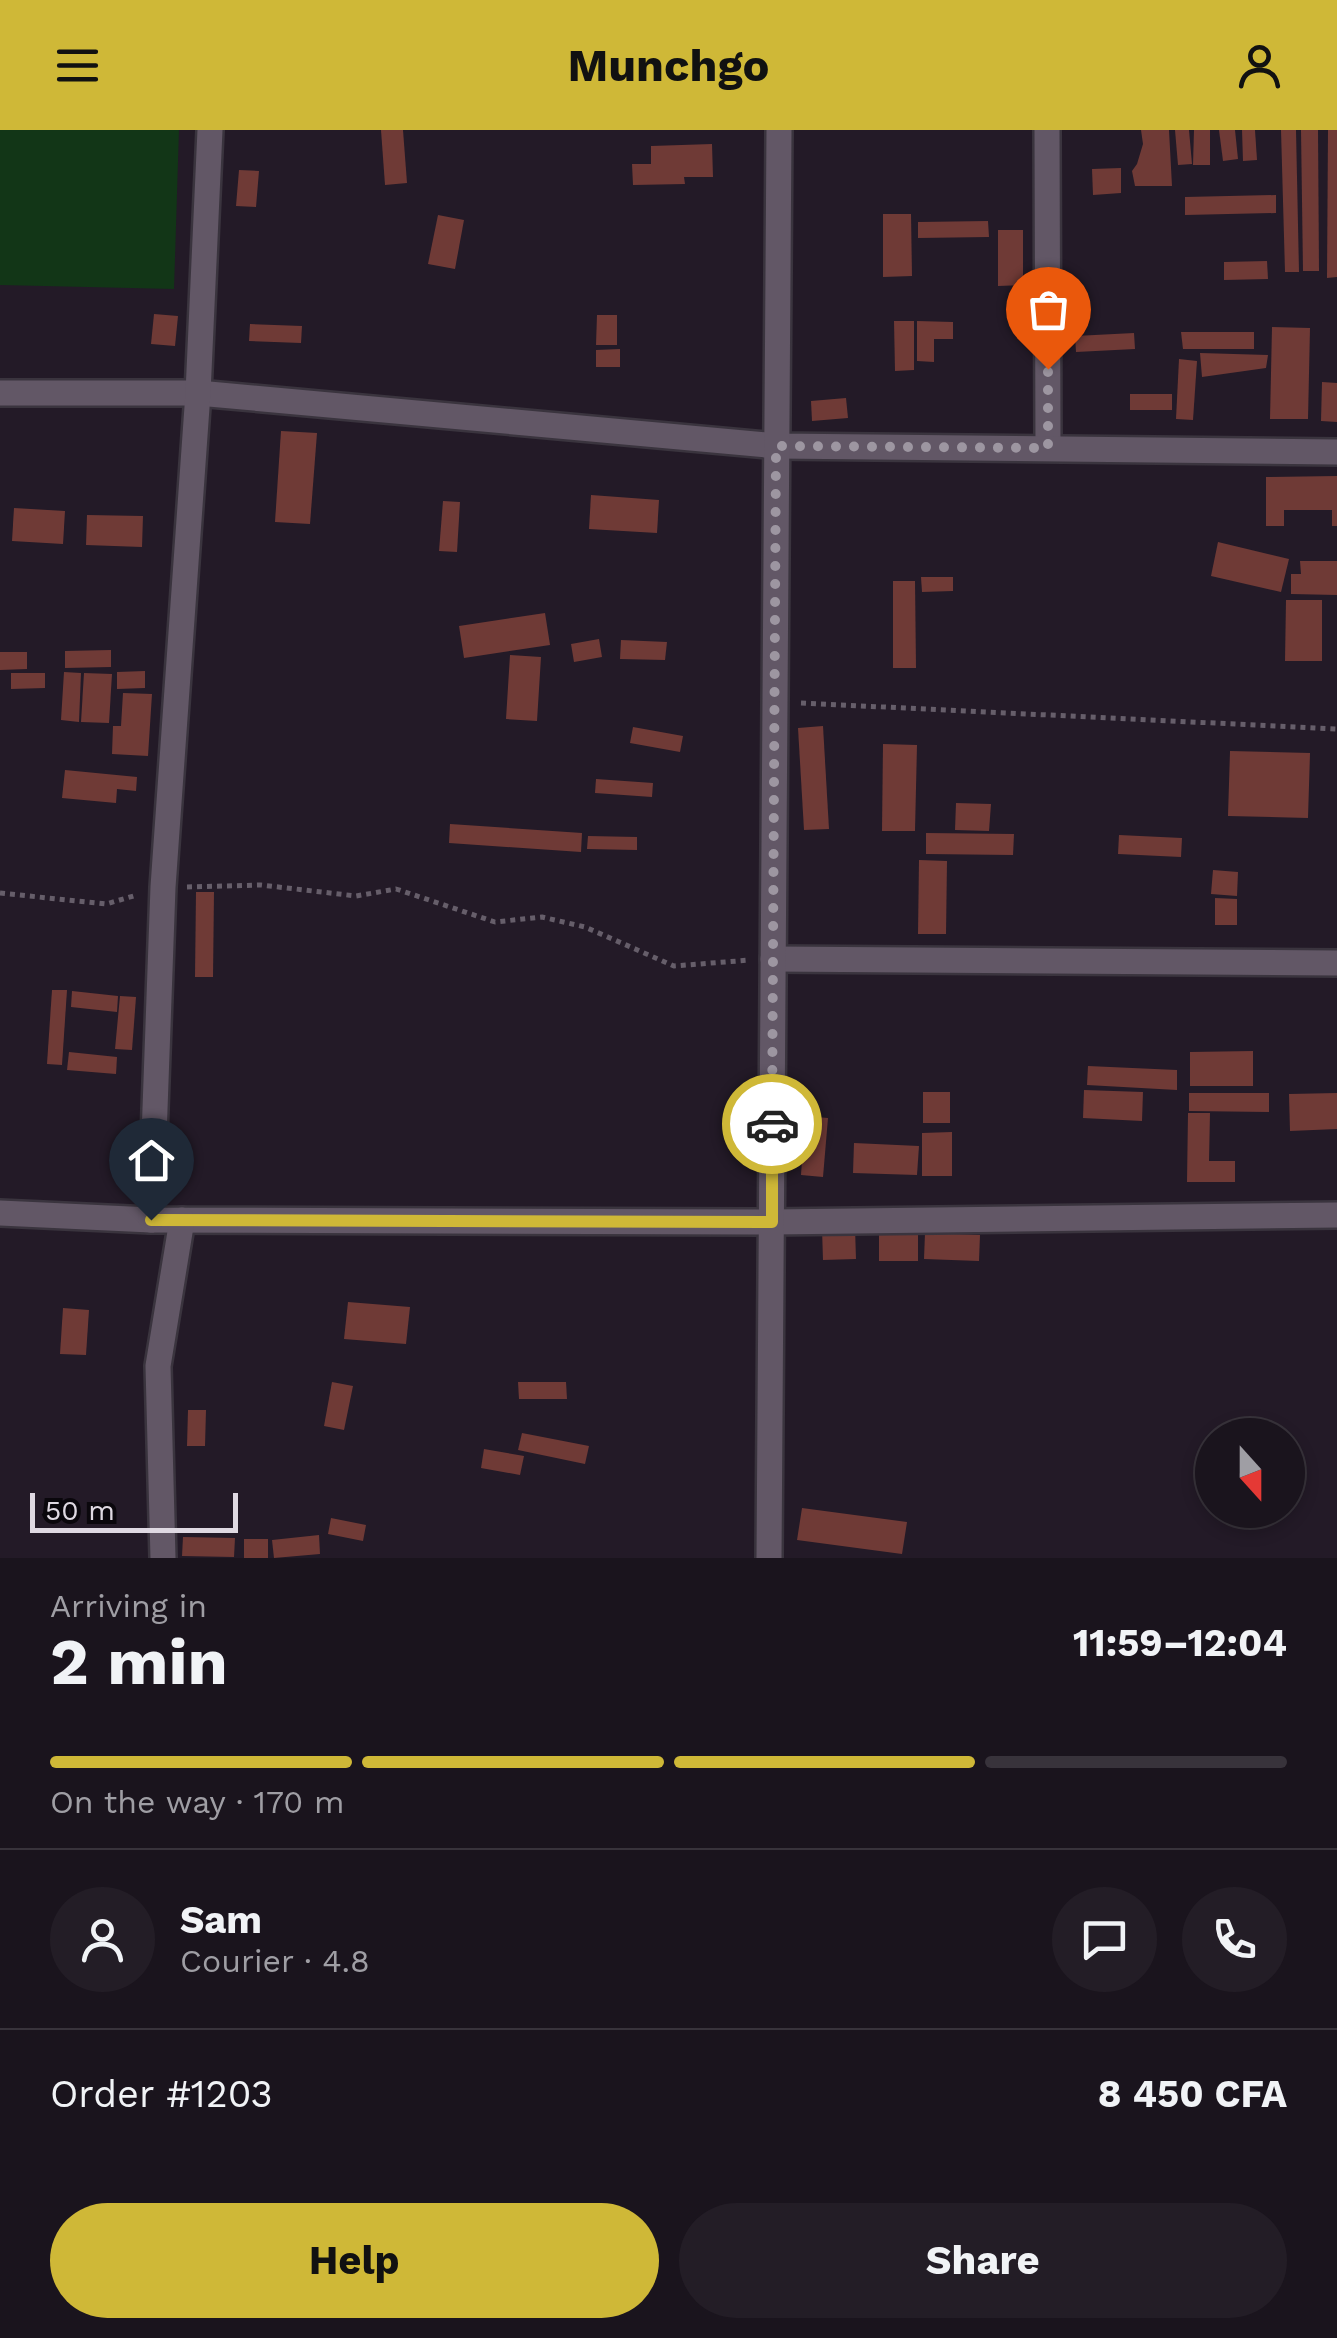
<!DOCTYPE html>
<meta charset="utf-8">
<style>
:root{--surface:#1a141d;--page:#231d26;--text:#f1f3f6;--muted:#9f9ea4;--line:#38333b;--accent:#cfb837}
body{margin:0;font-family:"Work Sans",sans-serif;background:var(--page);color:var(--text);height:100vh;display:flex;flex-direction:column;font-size:38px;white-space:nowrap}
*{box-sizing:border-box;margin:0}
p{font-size:32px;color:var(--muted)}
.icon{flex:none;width:55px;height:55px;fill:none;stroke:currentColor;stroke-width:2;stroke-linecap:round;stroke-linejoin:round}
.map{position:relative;height:1428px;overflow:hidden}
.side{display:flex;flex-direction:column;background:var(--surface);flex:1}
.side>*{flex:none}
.needle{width:65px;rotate:159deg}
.buttons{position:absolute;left:1195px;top:1288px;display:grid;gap:20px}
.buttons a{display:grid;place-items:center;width:110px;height:110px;border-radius:50%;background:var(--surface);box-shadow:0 5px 15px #0003,0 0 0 2px var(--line);font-size:50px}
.scale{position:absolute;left:30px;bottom:25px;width:208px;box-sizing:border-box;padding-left:10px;border:5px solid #dfd9e2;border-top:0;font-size:28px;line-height:35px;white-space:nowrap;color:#dfd9e2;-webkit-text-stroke:8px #0a070c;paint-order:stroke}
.pin{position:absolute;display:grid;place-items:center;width:85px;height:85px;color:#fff;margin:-102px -42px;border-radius:50% 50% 50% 0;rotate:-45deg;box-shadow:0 0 10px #0007}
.pin .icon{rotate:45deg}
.courier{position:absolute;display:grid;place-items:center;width:100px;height:100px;margin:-50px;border:8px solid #cfb837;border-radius:50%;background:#fff;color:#222;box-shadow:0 2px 12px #0007}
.summary em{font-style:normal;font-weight:700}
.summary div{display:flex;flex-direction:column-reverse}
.summary{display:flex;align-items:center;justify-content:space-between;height:170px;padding:0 50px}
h1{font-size:65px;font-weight:700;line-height:75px}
.bar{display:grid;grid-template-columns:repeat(4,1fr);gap:15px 10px;align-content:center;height:120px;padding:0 50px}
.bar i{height:12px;border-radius:8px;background:var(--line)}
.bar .current{background:var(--accent)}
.bar p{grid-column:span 4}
.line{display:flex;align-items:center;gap:25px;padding:0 50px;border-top:2px solid var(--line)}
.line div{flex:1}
.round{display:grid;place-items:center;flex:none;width:105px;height:105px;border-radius:52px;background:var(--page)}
.action{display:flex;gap:20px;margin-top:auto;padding:20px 50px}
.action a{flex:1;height:115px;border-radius:60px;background:var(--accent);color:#111;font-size:40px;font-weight:700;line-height:115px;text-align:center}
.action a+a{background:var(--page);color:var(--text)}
header{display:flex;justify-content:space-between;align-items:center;height:130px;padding:0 50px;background:var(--accent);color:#111;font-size:45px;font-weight:700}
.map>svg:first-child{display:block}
.green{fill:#123617}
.building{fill:#6f3a36}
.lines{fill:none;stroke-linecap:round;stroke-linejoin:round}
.minor-casing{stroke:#3a343e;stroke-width:30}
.path{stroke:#665e6a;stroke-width:5;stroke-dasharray:5 5;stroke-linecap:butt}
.minor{stroke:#625766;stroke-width:25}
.done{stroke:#9d96a1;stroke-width:10;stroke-dasharray:0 18}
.route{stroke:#cfb837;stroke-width:12}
</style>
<header><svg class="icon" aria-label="menu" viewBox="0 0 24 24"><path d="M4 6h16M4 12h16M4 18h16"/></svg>Munchgo<svg class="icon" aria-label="person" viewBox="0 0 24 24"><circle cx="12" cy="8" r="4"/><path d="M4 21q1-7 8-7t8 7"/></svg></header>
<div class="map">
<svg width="1337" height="1428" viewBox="0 0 1337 1428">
<rect width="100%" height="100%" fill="#231a27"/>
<polygon class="green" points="0,0 179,0 174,159 0,155"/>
<g class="building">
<polygon points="381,0 403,0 407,53 385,55"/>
<polygon points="1141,0 1169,0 1172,56 1135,56 1132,41 1137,34 1143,14"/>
<polygon points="1175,0 1189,0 1192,34 1178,35"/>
<polygon points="1194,0 1210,0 1210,35 1193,35"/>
<polygon points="1219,0 1235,0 1238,29 1223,31"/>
<polygon points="1242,0 1255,0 1257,30 1243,31"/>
<polygon points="1281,0 1296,0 1299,142 1285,142"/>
<polygon points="1301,0 1318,0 1319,141 1303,141"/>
<polygon points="1328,0 1337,0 1337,147 1327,148"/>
<polygon points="712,14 713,47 684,47 685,54 633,55 632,34 651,34 651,16"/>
<polygon points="1121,38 1121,63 1093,65 1092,39"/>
<polygon points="239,40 259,41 256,77 236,76"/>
<polygon points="1276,65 1276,83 1185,85 1185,67"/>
<polygon points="883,84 911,84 912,146 883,147"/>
<polygon points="438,85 464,90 455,139 428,134"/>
<polygon points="988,91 989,107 918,108 918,92"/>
<polygon points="998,100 1023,100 1023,155 998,156"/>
<polygon points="1267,131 1268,149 1224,150 1224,132"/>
<polygon points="154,184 178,186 175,216 151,214"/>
<polygon points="597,185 617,185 617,215 596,215"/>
<polygon points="894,191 914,191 914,240 895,241"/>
<polygon points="917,191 953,192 953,209 934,209 934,232 917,231"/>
<polygon points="250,194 302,196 301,213 249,211"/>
<polygon points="1272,197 1310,198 1308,289 1270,289"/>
<polygon points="1181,202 1254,202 1254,219 1183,219"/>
<polygon points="1134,203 1135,219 1076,222 1075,206"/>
<polygon points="620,219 620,237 596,237 596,220"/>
<polygon points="1200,223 1268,225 1266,238 1202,247"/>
<polygon points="1179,229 1197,231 1193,290 1176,289"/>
<polygon points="1322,252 1337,253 1337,292 1321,291"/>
<rect x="1130" y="264" width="42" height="16"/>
<polygon points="846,268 848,288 812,291 811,271"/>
<polygon points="281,301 317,303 310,394 275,392"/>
<polygon points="1337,346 1337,396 1332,396 1332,380 1284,380 1284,396 1266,396 1266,347"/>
<polygon points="591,365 659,370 657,403 589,399"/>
<polygon points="443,371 460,372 457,422 439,421"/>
<polygon points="14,378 65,381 63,414 12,411"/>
<polygon points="87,385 143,386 142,417 86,415"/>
<polygon points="1218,412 1289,429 1281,462 1211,446"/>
<polygon points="1300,431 1337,431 1337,465 1291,464 1291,444 1301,444"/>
<polygon points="921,447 953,447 953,461 922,462"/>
<polygon points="893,451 915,451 916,538 893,538"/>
<polygon points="1286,470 1322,470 1322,531 1285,531"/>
<polygon points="545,483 550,515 464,528 459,496"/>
<polygon points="599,509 602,527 574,532 571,514"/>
<polygon points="621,510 667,512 665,530 620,529"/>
<polygon points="111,520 111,537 65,538 65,521"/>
<polygon points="0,522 27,522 27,539 0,540"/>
<polygon points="510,525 541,527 537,591 506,589"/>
<polygon points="145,541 145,558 117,559 117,542"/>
<polygon points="64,542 81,543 79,592 61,590"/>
<polygon points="11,543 45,543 45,558 11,559"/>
<polygon points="84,543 112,544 109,593 81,592"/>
<polygon points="123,563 152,564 148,626 112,624 113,596 121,596"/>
<polygon points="823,596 829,699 804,700 798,598"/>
<polygon points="633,597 683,606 680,622 630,613"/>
<polygon points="883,614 917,615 915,701 882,701"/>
<polygon points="1230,621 1310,623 1308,688 1228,686"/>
<polygon points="65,640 137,647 136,661 117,659 116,673 62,668"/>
<polygon points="596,649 653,653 652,667 595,663"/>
<polygon points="956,673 991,674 989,701 955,700"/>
<polygon points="450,694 582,703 581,722 449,713"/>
<polygon points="926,703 1014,704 1013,725 926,724"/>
<polygon points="1119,705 1182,708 1181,727 1118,724"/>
<polygon points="588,706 637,707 637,720 587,719"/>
<polygon points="919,730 947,731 946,804 918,804"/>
<polygon points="1213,740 1238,742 1237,766 1211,764"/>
<polygon points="196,762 214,762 213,847 195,847"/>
<polygon points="1215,768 1237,769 1237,795 1215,795"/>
<polygon points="52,860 67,860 62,935 47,934"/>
<polygon points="72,861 118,866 117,882 71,877"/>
<polygon points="120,866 136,867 132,920 115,919"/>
<polygon points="1253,921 1253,956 1190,956 1190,922"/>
<polygon points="69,922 117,927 116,944 67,940"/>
<polygon points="1088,936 1177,940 1177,960 1087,955"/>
<polygon points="1084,960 1143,962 1142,991 1083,988"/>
<rect x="923" y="962" width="27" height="31"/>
<polygon points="1189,963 1269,963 1269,982 1189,981"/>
<polygon points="1337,963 1337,999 1290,1001 1289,964"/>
<polygon points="1188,983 1210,983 1209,1031 1235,1031 1235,1052 1187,1052"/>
<polygon points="805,986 828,988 823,1047 801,1045"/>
<polygon points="952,1002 952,1046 922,1046 922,1003"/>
<polygon points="854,1013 919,1016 917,1045 853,1043"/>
<polygon points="855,1098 856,1129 823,1130 822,1099"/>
<polygon points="879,1100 918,1101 918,1131 879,1131"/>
<polygon points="925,1103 980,1105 979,1131 924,1129"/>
<polygon points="348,1172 410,1177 406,1214 344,1209"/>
<polygon points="63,1178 89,1180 86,1225 60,1224"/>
<polygon points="332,1252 353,1256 344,1300 324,1296"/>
<polygon points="518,1252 566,1252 567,1269 519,1269"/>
<polygon points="188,1280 206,1280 205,1316 187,1316"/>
<polygon points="522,1303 589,1316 585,1334 518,1320"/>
<polygon points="484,1319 524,1326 520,1345 481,1338"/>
<polygon points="802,1378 907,1392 902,1424 797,1410"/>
<polygon points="331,1388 366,1395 363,1411 328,1404"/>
<polygon points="319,1405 320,1424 274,1428 272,1410"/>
<polygon points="183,1407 235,1408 234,1427 182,1426"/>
<rect x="244" y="1409" width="24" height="19"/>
</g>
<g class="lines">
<g class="minor-casing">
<g id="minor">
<polyline points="1047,0 1048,318"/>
<polyline points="0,263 198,263 777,316 1337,322"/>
<polyline points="773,829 1337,833"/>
<polyline points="0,1083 151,1090 772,1092 1337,1085"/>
<polyline points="151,1090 163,757 198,263 210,0"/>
<polyline points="163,1428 158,1236 182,1090"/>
<polyline points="769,1428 779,0"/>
</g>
</g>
<g class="path">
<polyline points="801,573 1337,599"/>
<polyline points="187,757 261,755 356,766 396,759 495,792 542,787 585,797 674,836 750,830"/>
<polyline points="0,763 106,774 137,765"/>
</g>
<use href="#minor" class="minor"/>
</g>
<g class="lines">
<polyline class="done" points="772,994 776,316 1048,318 1048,239"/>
<polyline class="route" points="151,1090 772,1092 772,994"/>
</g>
</svg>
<div class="buttons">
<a><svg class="needle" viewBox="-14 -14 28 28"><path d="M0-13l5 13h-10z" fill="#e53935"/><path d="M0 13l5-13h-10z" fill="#9f9ea4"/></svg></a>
</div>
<div class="scale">50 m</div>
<div class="pin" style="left:1048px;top:239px;background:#ea580c"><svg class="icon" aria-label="bag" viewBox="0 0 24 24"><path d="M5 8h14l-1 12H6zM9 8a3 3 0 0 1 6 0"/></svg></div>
<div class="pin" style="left:151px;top:1090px;background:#1f2937"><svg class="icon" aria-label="home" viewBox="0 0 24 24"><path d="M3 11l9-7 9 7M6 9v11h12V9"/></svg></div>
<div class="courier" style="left:772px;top:994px"><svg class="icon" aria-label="car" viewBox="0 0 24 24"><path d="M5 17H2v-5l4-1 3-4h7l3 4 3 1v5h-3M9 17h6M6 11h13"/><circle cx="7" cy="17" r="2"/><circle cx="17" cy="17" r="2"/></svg></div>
</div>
<section class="side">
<div class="summary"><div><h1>2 min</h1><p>Arriving in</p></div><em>11:59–12:04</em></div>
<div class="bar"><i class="current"></i><i class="current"></i><i class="current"></i><i></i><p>On the way · 170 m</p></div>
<div class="line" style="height:180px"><a class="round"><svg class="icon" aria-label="person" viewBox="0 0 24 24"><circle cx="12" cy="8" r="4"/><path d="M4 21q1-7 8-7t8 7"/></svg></a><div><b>Sam</b><p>Courier · 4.8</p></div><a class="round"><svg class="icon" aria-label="chat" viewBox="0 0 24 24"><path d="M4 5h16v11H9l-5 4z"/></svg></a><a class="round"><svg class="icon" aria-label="phone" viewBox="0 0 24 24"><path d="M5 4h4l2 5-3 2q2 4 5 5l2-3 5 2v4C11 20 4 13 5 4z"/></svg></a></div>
<div class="line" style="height:130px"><div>Order #1203</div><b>8 450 CFA</b></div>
<div class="action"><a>Help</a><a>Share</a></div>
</section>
